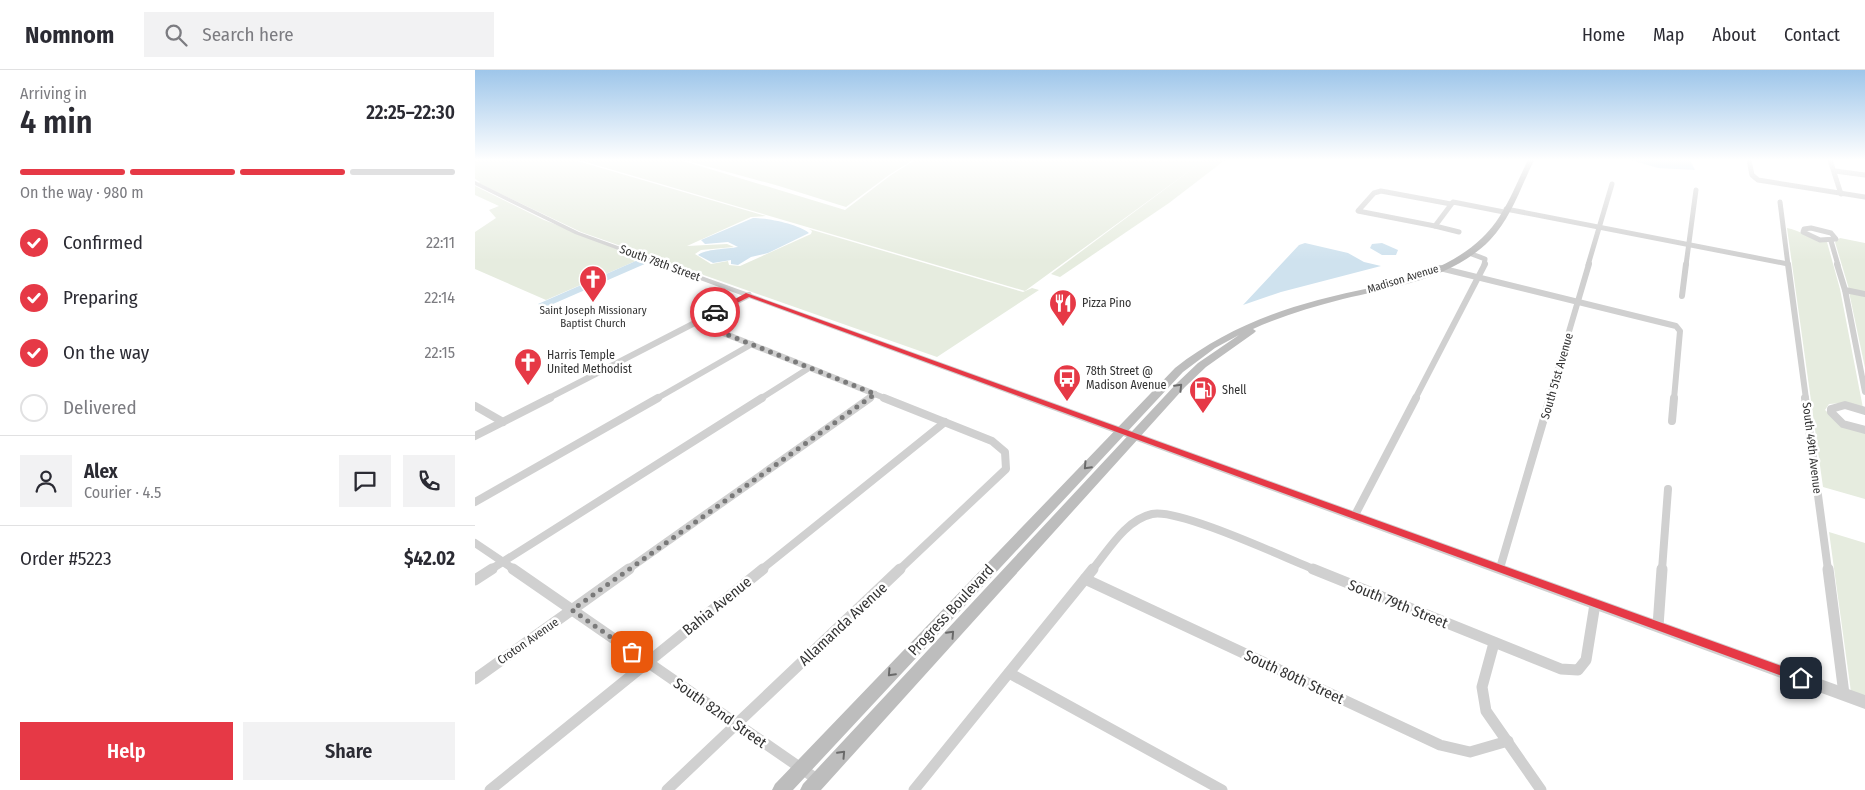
<!DOCTYPE html>
<meta charset="utf-8">
<style>
:root{--surface:#fff;--page:#f2f2f3;--text:#2b2b33;--muted:#7c7c81;--line:#e1e1e2;--accent:#e63946}
body{margin:0;font-family:"Fira Sans Condensed",sans-serif;background:var(--page);color:var(--text);height:100vh;display:flex;flex-direction:column;font-size:19px;white-space:nowrap}
*{box-sizing:border-box;margin:0}
p{font-size:16px;color:var(--muted)}
.icon{flex:none;width:28px;height:28px;fill:none;stroke:currentColor;stroke-width:2;stroke-linecap:round;stroke-linejoin:round}
.map{position:relative;flex:1;overflow:hidden}
.sheet{display:flex;flex-direction:column;background:var(--surface);width:475px}
.sheet>*{flex:none}
.pin{position:absolute;display:grid;place-items:center;width:42px;height:42px;color:#fff;margin:-21px;border-radius:10px;box-shadow:0 2px 8px #0006}
.courier{position:absolute;display:grid;place-items:center;width:50px;height:50px;margin:-25px;border:4px solid #e63946;border-radius:50%;background:#fff;color:#222;box-shadow:0 1px 6px #0007}
.overview em{font-style:normal;font-weight:600}
.overview div{display:flex;flex-direction:column-reverse}
.overview{display:flex;align-items:center;justify-content:space-between;height:85px;padding:0 20px}
h1{font-size:32px;font-weight:600;line-height:38px}
.bar{display:grid;grid-template-columns:repeat(4,1fr);gap:8px 5px;align-content:center;height:60px;padding:0 20px}
.bar i{height:6px;border-radius:4px;background:var(--line)}
.bar .current{background:var(--accent)}
.bar p{grid-column:span 4}
.line{display:flex;align-items:center;gap:12px;padding:0 20px;border-top:1px solid var(--line)}
.line div{flex:1}
.round{display:grid;place-items:center;flex:none;width:52px;height:52px;border-radius:0px;background:var(--page)}
ol{padding:0 20px;list-style:none}
li{display:flex;align-items:center;gap:15px;height:55px}
li p{margin-inline-start:auto}
li .icon{padding:5px;border-radius:50%;background:var(--accent);color:#fff;stroke-width:4}
li:last-child{color:var(--muted)}
li i{width:28px;height:28px;border:2px solid var(--line);border-radius:50%}
.cta{display:flex;gap:10px;margin-top:auto;padding:10px 20px}
.cta a{flex:1;height:58px;border-radius:0px;background:var(--accent);color:#fff;font-size:20px;font-weight:600;line-height:58px;text-align:center}
.cta a+a{background:var(--page);color:var(--text)}
header{display:flex;align-items:center;gap:30px;box-sizing:border-box;height:70px;padding:0 25px;background:var(--surface);border-bottom:1px solid var(--line)}
header strong{font-size:24px}
nav{display:flex;gap:28px;margin-inline-start:auto;font-size:18px}
.search{width:350px;height:45px;background:var(--page);display:flex;align-items:center;gap:12px;box-sizing:border-box;padding:0 18px;border-radius:0px;color:var(--muted);font-size:19px}
main{display:flex;flex:1;min-height:0}
.map>svg:first-child{display:block}
.green{fill:#e6ecdf}
.water{fill:#cfe2ee}
.lines{fill:none;stroke-linecap:round;stroke-linejoin:round}
.minor-far3{stroke:#d0d0d0;stroke-width:5}
.minor-far2{stroke:#d0d0d0;stroke-width:6}
.minor-far1{stroke:#d0d0d0;stroke-width:8}
.minor{stroke:#d0d0d0;stroke-width:11}
.tertiary{fill:#d0d0d0;fill-rule:evenodd}
.secondary{fill:#bdbdbd;fill-rule:evenodd}
.oneway{stroke:#6a6a6a}
.route{fill:#e63946}
.done{stroke:#7a7a7a;stroke-width:5;stroke-dasharray:0 9}
.labels{text-anchor:middle;dominant-baseline:central;stroke-width:5;stroke-linejoin:round;paint-order:stroke}
.far-street-label{font-size:11px;fill:#333;stroke:#fff}
.far-poi-label{font-size:11px;fill:#333;stroke:#fff}
.street-label{font-size:12px;fill:#333;stroke:#fff}
.poi-label{font-size:12px;fill:#333;stroke:#fff;text-anchor:start}
.near-street-label{font-size:15px;fill:#333;stroke:#fff}
</style>
<header>
<strong>Nomnom</strong>
<div class="search"><svg class="icon" aria-label="search" viewBox="0 0 24 24"><circle cx="10" cy="10" r="6"/><path d="M15 15l6 6"/></svg>Search here</div>
<nav><a>Home</a><a>Map</a><a>About</a><a>Contact</a></nav>
</header>
<main>
<section class="sheet">
<div class="overview"><div><h1>4 min</h1><p>Arriving in</p></div><em>22:25–22:30</em></div>
<div class="bar"><i class="current"></i><i class="current"></i><i class="current"></i><i></i><p>On the way · 980 m</p></div>
<ol>
<li><svg class="icon" aria-label="check" viewBox="0 0 24 24"><path d="M5 12l5 5 9-10"/></svg>Confirmed<p>22:11</p></li>
<li><svg class="icon" aria-label="check" viewBox="0 0 24 24"><path d="M5 12l5 5 9-10"/></svg>Preparing<p>22:14</p></li>
<li><svg class="icon" aria-label="check" viewBox="0 0 24 24"><path d="M5 12l5 5 9-10"/></svg>On the way<p>22:15</p></li>
<li><i></i>Delivered</li>
</ol>
<div class="line" style="height:90px"><a class="round"><svg class="icon" aria-label="person" viewBox="0 0 24 24"><circle cx="12" cy="8" r="4"/><path d="M4 21q1-7 8-7t8 7"/></svg></a><div><b>Alex</b><p>Courier · 4.5</p></div><a class="round"><svg class="icon" aria-label="chat" viewBox="0 0 24 24"><path d="M4 5h16v11H9l-5 4z"/></svg></a><a class="round"><svg class="icon" aria-label="phone" viewBox="0 0 24 24"><path d="M5 4h4l2 5-3 2q2 4 5 5l2-3 5 2v4C11 20 4 13 5 4z"/></svg></a></div>
<div class="line" style="height:65px"><div>Order #5223</div><b>$42.02</b></div>
<div class="cta"><a>Help</a><a>Share</a></div>
</section>
<div class="map">
<svg width="1390" height="720" viewBox="0 0 1390 720">
<rect width="100%" height="100%" fill="#fff"/>
<g class="green">
<polygon points="0,90 99,90 291,146 276,147 212,176 252,174 259,177 226,180 220,184 236,194 253,191 254,195 265,196 336,164 337,161 334,159 548,222 557,218 564,220 462,287 106,162 3,113 5,112 0,109"/>
<polygon points="104,90 205,90 370,140 416,105 440,90 728,91 550,221"/>
<polygon points="209,90 438,90 414,105 371,137 304,116"/>
<polygon points="729,90 750,90 694,133 585,207 576,204"/>
<polygon points="0,116 69,150 176,191 172,193 163,190 71,230 0,199 0,162 21,148 14,140 24,136 0,125"/>
<path d="M 1312,158 C 1326,161 1337,169 1352,172 L 1365,219 L 1388,338 L 1367,333 L 1354,334 L 1350,340 L 1365,354 L 1390,362 L 1390,429 L 1348,417 Z"/>
<polygon points="1365,168 1390,173 1390,223 1374,219 1360,172"/>
<polygon points="1374,222 1390,225 1390,298"/>
<polygon points="1354,462 1390,473 1390,627 1376,622"/>
</g>
<g class="water">
<polygon points="1156,90 1215,90 1220,100 1183,98"/>
<path d="M 278,148 C 292,148 323,154 334,163 L 293,183 L 276,187 L 263,195 L 256,194 L 256,190 L 238,193 L 223,185 C 230,179 252,179 263,177 L 253,172 L 230,174 L 226,170 Z"/>
<polygon points="830,173 873,183 889,192 906,196 806,222 768,235 824,175"/>
<polygon points="907,173 923,180 921,185 907,185 895,178 897,174"/>
<polygon points="163,190 172,193 71,237 63,234"/>
</g>
<g class="lines">
<g class="minor-far3">
<polyline points="1274,90 1277,105 1283,110 1390,127"/>
<polyline points="1355,90 1366,124"/>
<polyline points="1360,101 1390,105"/>
<polyline points="1305,132 1313,195"/>
<polyline points="976,134 906,121 899,123 883,141 960,156 978,132 1029,142"/>
<polyline points="1031,139 1313,194"/>
<polyline points="960,156 984,162"/>
<polygon points="1336,158 1356,163 1361,169 1345,170 1328,162 1329,159"/>
<polyline points="1356,171 1363,195"/>
<polyline points="994,183 1010,189 1009,195"/>
<polyline points="1113,195 1137,114"/>
<polyline points="1211,195 1221,120"/>
</g>
<g class="minor-far2">
<polyline points="1313,194 1331,329"/>
<polyline points="1362,194 1370,220 1390,224"/>
<polyline points="965,198 1201,256 1205,261 1199,329"/>
<polyline points="1370,220 1390,322"/>
<polyline points="1207,226 1211,194"/>
<polyline points="221,252 412,329"/>
<polyline points="72,329 274,225"/>
<polyline points="181,329 277,274"/>
<polyline points="285,329 334,298"/>
<polyline points="393,329 400,324"/>
<polyline points="940,329 1010,194"/>
<polyline points="1074,329 1114,194"/>
</g>
<g class="minor-far1">
<polyline points="409,328 517,371 530,382 531,399 424,500"/>
<polyline points="1330,328 1353,500"/>
<polyline points="0,336 28,352"/>
<polyline points="1390,341 1370,335 1356,339 1356,342 1368,354 1390,360"/>
<polyline points="1197,351 1199,328"/>
<polyline points="0,366 75,328"/>
<polyline points="0,432 183,328"/>
<polyline points="880,445 941,328"/>
<polyline points="0,473 40,500"/>
<polyline points="1025,498 1075,328"/>
<polyline points="15,500 287,328"/>
<polyline points="152,500 395,328"/>
<polyline points="286,500 470,352"/>
<path d="M 617,500 C 633,481 650,450 677,444 C 704,438 810,488 841,500"/>
<polyline points="1187,500 1193,419"/>
</g>
<g class="minor">
<polyline points="38,499 343,710"/>
<polyline points="838,499 1086,599 1103,600 1111,590 1120,534"/>
<polyline points="1353,499 1369,624"/>
<polyline points="610,509 965,675 995,682 1033,671"/>
<polyline points="0,510 17,499"/>
<polyline points="1183,556 1187,499"/>
<polyline points="1019,573 1007,617 1011,641 1066,720"/>
<polyline points="534,603 747,720"/>
<polyline points="0,609 154,499"/>
<polyline points="15,720 288,499"/>
<polyline points="192,720 425,499"/>
<polyline points="439,720 618,499"/>
</g>
<polygon class="tertiary" points="0,111 104,162 1390,625 1390,639 100,164 0,115"/>
<path class="secondary" d="M 1053,90 L 1059,90 C 1046,117 1036,148 1015,170 C 977,209 919,217 868,229 C 837,237 807,246 778,259 L 781,261 L 779,263 L 731,297 L 710,317 L 346,720 L 325,720 L 328,714 L 702,313 L 723,293 L 764,265 L 740,278 L 708,302 L 318,720 L 297,720 L 300,714 L 700,298 C 743,264 791,244 843,230 C 899,215 963,210 1007,168 C 1029,148 1040,116 1053,90 Z"/>
</g>
<defs><path id="oneway-chevron" d="M-2-3.5L2.5 0L-2 3.5" fill="none" stroke-width="1.6" stroke-linecap="round" stroke-linejoin="round" transform="scale(1.25)"/></defs>
<g class="oneway">
<use href="#oneway-chevron" transform="translate(704 317) rotate(-46)"/>
<use href="#oneway-chevron" transform="translate(612 396) rotate(133)"/>
<use href="#oneway-chevron" transform="translate(476 564) rotate(-47)"/>
<use href="#oneway-chevron" transform="translate(416 603) rotate(133)"/>
<use href="#oneway-chevron" transform="translate(367 684) rotate(-47)"/>
</g>
<linearGradient id="sky" x2="0" y2="1"><stop stop-color="#9ec6ea"/><stop offset="0.47" stop-color="#fff"/><stop offset="1" stop-color="#fff" stop-opacity="0"/></linearGradient>
<rect width="1390" height="191" fill="url(#sky)"/>
<polygon class="route" points="271,223 1326,603 1331,608 1326,613 274,227 242,243 237,242"/>
<g class="lines">
<polyline class="done" points="157,582 97,540 400,324 221,252 240,242"/>
</g>
<defs>
<g id="church-pin" transform="scale(1.4375)"><path d="M0 17L-7.5 6A9.5 9.5 0 1 1 7.5 6Z" fill="#e63946" stroke="#fff"/><path d="M-1.2-6h2.4v3.5h3.3v2.4h-3.3V6h-2.4V-.1h-3.3v-2.4h3.3Z" fill="#fff"/></g>
<g id="restaurant-pin" transform="scale(1.4375)"><path d="M0 17L-7.5 6A9.5 9.5 0 1 1 7.5 6Z" fill="#e63946" stroke="#fff"/><path d="M-5-6h1v4h1v-4h1v4h1v-4h1v5L-1.5 .5V6h-2V.5L-5-1ZM5-6V6H3V1.5H1.5Q1.5-4 5-6Z" fill="#fff"/></g>
<g id="bus-pin" transform="scale(1.4375)"><path d="M0 17L-7.5 6A9.5 9.5 0 1 1 7.5 6Z" fill="#e63946" stroke="#fff"/><path d="M-5-6H5V4H4V6H2V4H-2V6H-4V4H-5ZM-3.5-4V0h7V-4ZM-3.5 1.2v1.5H-2V1.2ZM2 1.2v1.5H3.5V1.2Z" fill="#fff"/></g>
<g id="fuel-pin" transform="scale(1.4375)"><path d="M0 17L-7.5 6A9.5 9.5 0 1 1 7.5 6Z" fill="#e63946" stroke="#fff"/><path d="M-5.5-6h7V0h2V4h1.3V-2.5L3-4.5l.8-.8L6-3V5H2.5V1h-1V6h-7ZM-4.2-4.7v3.2H.2V-4.7Z" fill="#fff"/></g>
</defs>
<g fill-rule="evenodd">
<use href="#church-pin" x="118" y="209"/>
<use href="#restaurant-pin" x="588" y="233"/>
<use href="#church-pin" x="53" y="292"/>
<use href="#bus-pin" x="592" y="308"/>
<use href="#fuel-pin" x="728" y="320"/>
</g>
<g class="labels">
<g class="far-street-label">
<text transform="translate(928 209) rotate(-17)">Madison Avenue</text>
</g>
<g class="far-poi-label">
<text x="118" y="240">Saint Joseph Missionary<tspan x="118" dy="13">Baptist Church</tspan></text>
</g>
<g class="street-label">
<text transform="translate(185 193) rotate(20)">South 78th Street</text>
<text transform="translate(1082 306) rotate(-74)">South 51st Avenue</text>
<text transform="translate(1337 378) rotate(83)">South 49th Avenue</text>
<text transform="translate(53 571) rotate(-35)">Croton Avenue</text>
</g>
<g class="poi-label">
<text x="607" y="233">Pizza Pino</text>
<text x="72" y="285">Harris Temple<tspan x="72" dy="14">United Methodist</tspan></text>
<text x="611" y="301">78th Street @<tspan x="611" dy="14">Madison Avenue</tspan></text>
<text x="747" y="320">Shell</text>
</g>
<g class="near-street-label">
<text transform="translate(923 534) rotate(22)">South 79th Street</text>
<text transform="translate(242 536) rotate(-39)">Bahia Avenue</text>
<text transform="translate(476 540) rotate(-47)">Progress Boulevard</text>
<text transform="translate(368 554) rotate(-43)">Allamanda Avenue</text>
<text transform="translate(819 607) rotate(25)">South 80th Street</text>
<text transform="translate(245 643) rotate(35)">South 82nd Street</text>
</g>
</g>
</svg>
<div class="pin" style="left:157px;top:582px;background:#ea580c"><svg class="icon" aria-label="bag" viewBox="0 0 24 24"><path d="M5 8h14l-1 12H6zM9 8a3 3 0 0 1 6 0"/></svg></div>
<div class="pin" style="left:1326px;top:608px;background:#1f2937"><svg class="icon" aria-label="home" viewBox="0 0 24 24"><path d="M3 11l9-7 9 7M6 9v11h12V9"/></svg></div>
<div class="courier" style="left:240px;top:242px"><svg class="icon" aria-label="car" viewBox="0 0 24 24"><path d="M5 17H2v-5l4-1 3-4h7l3 4 3 1v5h-3M9 17h6M6 11h13"/><circle cx="7" cy="17" r="2"/><circle cx="17" cy="17" r="2"/></svg></div>
</div>
</main>
